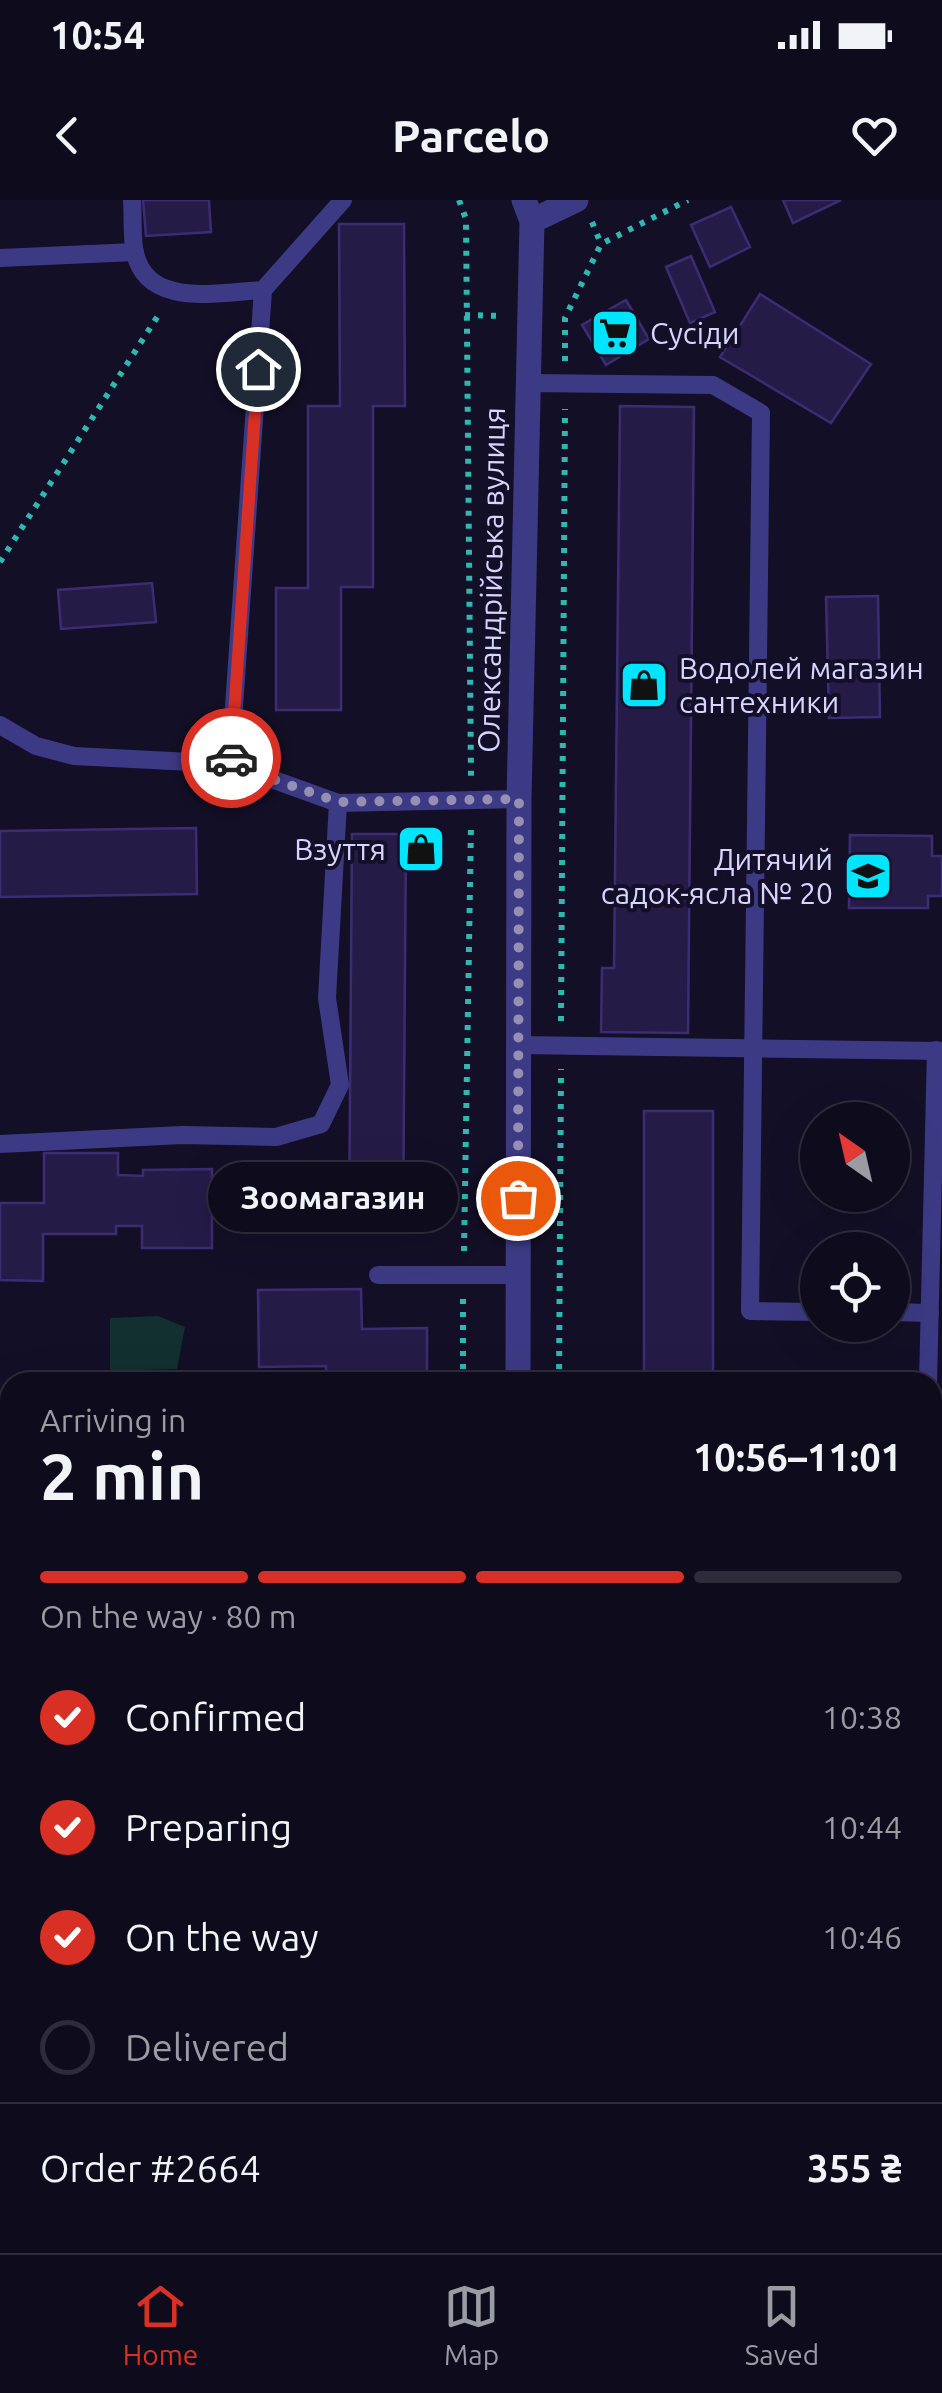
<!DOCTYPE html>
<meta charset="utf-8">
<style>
:root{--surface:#0e0b1c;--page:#1c1929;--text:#f1f3f6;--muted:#9b9ba3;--line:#2e2b3b;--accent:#d93025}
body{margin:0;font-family:Ubuntu,sans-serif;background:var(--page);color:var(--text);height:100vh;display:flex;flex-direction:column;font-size:38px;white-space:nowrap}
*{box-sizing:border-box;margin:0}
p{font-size:32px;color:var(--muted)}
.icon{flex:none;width:55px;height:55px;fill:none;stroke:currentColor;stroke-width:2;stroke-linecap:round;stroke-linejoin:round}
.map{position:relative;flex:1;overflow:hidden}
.side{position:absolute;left:0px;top:1172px;width:942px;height:882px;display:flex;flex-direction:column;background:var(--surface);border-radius:30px 30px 0 0;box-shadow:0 10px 40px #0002,0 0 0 2px var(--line)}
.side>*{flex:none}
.needle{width:65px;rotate:326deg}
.tools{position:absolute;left:800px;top:902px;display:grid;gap:20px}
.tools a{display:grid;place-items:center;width:110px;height:110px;border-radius:50%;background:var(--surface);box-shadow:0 10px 40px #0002,0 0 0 2px var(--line);font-size:50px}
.pin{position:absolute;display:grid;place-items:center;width:85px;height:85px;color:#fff;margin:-42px;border:5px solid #fff;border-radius:50%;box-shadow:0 2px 10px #0007}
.courier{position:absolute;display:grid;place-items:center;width:100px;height:100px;margin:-50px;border:8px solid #d93025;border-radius:50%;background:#fff;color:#222;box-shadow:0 2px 12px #0007}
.bubble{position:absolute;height:70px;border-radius:35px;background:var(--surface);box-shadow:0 10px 40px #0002,0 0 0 2px var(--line);font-size:32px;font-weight:600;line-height:70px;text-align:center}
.headline em{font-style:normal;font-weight:600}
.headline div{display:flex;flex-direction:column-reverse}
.headline{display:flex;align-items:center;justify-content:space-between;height:170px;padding:0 40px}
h1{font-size:65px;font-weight:600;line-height:75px}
.bar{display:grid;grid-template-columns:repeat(4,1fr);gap:15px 10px;align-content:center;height:120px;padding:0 40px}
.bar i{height:12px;border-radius:8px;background:var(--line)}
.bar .current{background:var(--accent)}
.bar p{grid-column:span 4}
.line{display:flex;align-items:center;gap:25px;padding:0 40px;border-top:2px solid var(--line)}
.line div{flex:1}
ol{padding:0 40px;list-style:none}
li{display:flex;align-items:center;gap:30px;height:110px}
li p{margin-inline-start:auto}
li .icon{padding:10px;border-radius:50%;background:var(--accent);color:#fff;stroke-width:4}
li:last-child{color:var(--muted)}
li i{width:55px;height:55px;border:5px solid var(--line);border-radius:50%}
.status{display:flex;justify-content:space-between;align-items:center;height:70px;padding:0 50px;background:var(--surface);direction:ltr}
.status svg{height:28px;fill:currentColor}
header{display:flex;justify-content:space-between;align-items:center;height:130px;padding:0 40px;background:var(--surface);font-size:45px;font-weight:600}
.tab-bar{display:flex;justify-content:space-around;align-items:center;height:140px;border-top:2px solid var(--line);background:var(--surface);font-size:28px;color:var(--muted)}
.tab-bar a{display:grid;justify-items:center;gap:5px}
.tab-bar .current{color:var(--accent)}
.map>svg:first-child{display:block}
.green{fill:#12302f}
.building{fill:#241b47;stroke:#3b2d73;stroke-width:2.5}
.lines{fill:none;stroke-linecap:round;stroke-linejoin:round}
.path{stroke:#2fb8b0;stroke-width:6;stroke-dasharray:5 8;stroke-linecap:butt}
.service{stroke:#3d3a85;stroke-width:18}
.minor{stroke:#3d3a85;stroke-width:25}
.tertiary{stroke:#3d3a85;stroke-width:25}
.done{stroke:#948fb3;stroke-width:10;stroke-dasharray:0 18}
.route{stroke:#d93025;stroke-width:12}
.labels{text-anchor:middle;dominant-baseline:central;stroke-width:8;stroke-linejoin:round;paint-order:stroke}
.poi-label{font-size:30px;fill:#d9d4ff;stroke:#130f26;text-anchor:start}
.street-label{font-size:30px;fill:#d9d4ff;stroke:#130f26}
</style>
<div class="status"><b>10:54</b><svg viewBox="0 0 49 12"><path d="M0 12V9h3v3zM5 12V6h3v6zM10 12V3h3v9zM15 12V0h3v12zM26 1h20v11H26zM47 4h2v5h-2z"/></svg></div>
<header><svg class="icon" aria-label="back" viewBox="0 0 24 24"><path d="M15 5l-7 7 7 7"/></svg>Parcelo<svg class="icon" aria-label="heart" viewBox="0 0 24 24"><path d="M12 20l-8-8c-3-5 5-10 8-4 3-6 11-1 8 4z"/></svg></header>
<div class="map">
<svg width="942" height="2053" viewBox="0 0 942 2053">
<rect width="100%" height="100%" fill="#130f26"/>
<g class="green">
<polygon points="158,1116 185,1127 177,1169 110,1171 110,1118"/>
<polygon points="340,2045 823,2045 830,2053 336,2053"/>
</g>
<g class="building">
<polygon points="143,0 209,0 211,32 146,36"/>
<polygon points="783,0 841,0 793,23"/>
<polygon points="731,7 750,47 710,67 691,25"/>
<polygon points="339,24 404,24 405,206 373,206 373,387 341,387 341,510 276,510 276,388 308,388 308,206 340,206"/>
<polygon points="691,56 715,112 690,123 666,67"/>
<polygon points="760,94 871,164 831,223 720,157"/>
<polygon points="626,100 649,139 606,165 582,125"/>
<polygon points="620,206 694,207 688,833 601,832 602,768 614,768"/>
<polygon points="152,383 156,422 61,429 58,390"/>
<polygon points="878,396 880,517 829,518 826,397"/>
<polygon points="196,628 197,694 0,697 0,631"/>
<polygon points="352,634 406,634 403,1030 349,1030"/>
<polygon points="850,635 932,636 932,656 942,656 942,696 928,696 928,708 849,708"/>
<rect x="644" y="911" width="69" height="271"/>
<polygon points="44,953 118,953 118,975 143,976 143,970 212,969 212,1048 142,1048 142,1026 116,1026 116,1034 43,1034 43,1081 0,1080 0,1003 44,1003"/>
<polygon points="361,1089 362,1129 427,1128 427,1182 326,1182 326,1166 259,1167 258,1090"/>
<rect x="0" y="1555" width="10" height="47"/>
<polygon points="0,1602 10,1602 7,1733 10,1733 10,1866 0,1865"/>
</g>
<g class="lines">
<g class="path">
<polyline points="459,0 466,19 471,576"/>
<polyline points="592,22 601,44"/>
<polyline points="465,115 504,116"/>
<polyline points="565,161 565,118 601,44 688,0"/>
<polyline points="0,362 161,111"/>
<polyline points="561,821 565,209"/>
<polyline points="464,1051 471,624"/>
<polyline points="463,1182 463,1099"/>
<polyline points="559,1182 561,869"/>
<polyline points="932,1259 942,1259"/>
<polyline points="0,1265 10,1265"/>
<polyline points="0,1426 10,1426"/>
<polyline points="327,2053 339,2045"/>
</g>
<g class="service">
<path d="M 132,0 C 133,16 132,33 134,48 C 144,110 218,92 263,90 L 343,0"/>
<polyline points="0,58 135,52"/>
<polyline points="528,183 713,185 761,213 750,1111 818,1112"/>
<polyline points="0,525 36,546 74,556 230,564 338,603 519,599"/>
<polyline points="230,564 263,90"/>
<polyline points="518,845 942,851"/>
<polyline points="0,944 182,935 276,937 321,924 340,885 327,798 338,603"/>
<polyline points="378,1075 518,1075"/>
<polyline points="892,1112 930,1113"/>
<polyline points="928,1182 936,850"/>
<polyline points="932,1401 942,1401"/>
<polyline points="932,1479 942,1479"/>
<polyline points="932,1580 942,1580"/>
<polyline points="932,1692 942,1692"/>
<polyline points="932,1867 942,1860"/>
<polyline points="0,1905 10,1902"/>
<polyline points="932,1969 942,1981"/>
</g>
<g class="minor">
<polyline points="532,21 576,0"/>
<polyline points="518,1182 519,599 532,21 524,0"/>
</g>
<g class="tertiary">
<polyline points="932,1310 942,1310"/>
<polyline points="0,1339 10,1339"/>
<polyline points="876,2045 882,2053"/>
</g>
</g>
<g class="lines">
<polyline class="done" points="231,558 230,564 338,602 519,599 518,998"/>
<polyline class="route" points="231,558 258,169"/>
</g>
<defs>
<g id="supermarket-square" transform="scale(2.5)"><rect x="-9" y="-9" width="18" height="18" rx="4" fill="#00e5ff" stroke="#130f26"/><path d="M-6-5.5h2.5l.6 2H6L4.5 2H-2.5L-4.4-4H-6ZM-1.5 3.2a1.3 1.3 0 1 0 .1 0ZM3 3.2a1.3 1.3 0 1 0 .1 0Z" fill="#111"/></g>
<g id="shop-square" transform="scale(2.5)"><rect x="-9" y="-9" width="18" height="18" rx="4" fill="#00e5ff" stroke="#130f26"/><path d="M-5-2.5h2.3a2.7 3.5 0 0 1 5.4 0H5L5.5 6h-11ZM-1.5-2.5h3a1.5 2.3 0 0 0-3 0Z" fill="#111"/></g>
<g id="school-square" transform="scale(2.5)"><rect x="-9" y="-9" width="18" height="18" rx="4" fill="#00e5ff" stroke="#130f26"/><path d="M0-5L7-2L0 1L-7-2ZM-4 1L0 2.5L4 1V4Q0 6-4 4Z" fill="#111"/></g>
</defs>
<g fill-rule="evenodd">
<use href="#supermarket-square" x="615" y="133"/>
<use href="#shop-square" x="644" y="485"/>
<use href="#shop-square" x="421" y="649"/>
<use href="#school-square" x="868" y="676"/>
</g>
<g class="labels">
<g class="poi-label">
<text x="650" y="133">Сусіди</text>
<text x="679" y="468">Водолей магазин<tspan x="679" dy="34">сантехники</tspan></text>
<text x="386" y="649" text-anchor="end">Взуття</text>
<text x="833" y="659" text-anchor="end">Дитячий<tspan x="833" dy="34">садок-ясла № 20</tspan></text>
</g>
<g class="street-label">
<text transform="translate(491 380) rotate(-89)">Олександрійська вулиця</text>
</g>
</g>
</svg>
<div class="tools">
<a><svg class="needle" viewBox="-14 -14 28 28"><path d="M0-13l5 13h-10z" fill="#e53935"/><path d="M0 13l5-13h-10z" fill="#9b9ba3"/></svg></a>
<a><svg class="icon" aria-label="locate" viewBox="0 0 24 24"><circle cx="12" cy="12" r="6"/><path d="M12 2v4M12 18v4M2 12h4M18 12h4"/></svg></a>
</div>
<div class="pin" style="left:518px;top:998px;background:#ea580c"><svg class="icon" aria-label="bag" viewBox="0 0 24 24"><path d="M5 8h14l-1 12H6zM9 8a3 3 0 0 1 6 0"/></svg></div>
<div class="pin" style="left:258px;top:169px;background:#1f2937"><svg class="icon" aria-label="home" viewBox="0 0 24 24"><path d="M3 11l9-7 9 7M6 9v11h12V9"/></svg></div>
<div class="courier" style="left:231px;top:558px"><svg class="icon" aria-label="car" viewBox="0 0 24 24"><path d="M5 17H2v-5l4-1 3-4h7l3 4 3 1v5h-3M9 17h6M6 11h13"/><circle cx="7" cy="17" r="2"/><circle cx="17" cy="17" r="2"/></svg></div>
<div class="bubble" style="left:208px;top:962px;width:250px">Зоомагазин</div>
<section class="side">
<div class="headline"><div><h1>2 min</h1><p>Arriving in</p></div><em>10:56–11:01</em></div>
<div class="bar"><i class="current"></i><i class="current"></i><i class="current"></i><i></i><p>On the way · 80 m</p></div>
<ol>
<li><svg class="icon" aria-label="check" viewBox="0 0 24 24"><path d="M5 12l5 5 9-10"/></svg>Confirmed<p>10:38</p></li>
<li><svg class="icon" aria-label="check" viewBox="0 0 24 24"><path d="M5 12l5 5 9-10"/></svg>Preparing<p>10:44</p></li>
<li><svg class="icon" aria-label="check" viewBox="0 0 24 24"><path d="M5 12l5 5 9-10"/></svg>On the way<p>10:46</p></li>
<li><i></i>Delivered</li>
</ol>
<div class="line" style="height:130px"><div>Order #2664</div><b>355 ₴</b></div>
</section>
</div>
<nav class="tab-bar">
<a class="current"><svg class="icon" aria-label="home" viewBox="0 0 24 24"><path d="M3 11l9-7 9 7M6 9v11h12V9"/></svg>Home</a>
<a><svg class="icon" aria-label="map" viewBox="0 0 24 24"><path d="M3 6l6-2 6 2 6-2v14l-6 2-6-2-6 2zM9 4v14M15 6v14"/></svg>Map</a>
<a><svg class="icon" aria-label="saved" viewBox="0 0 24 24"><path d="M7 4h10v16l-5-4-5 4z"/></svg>Saved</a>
</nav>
